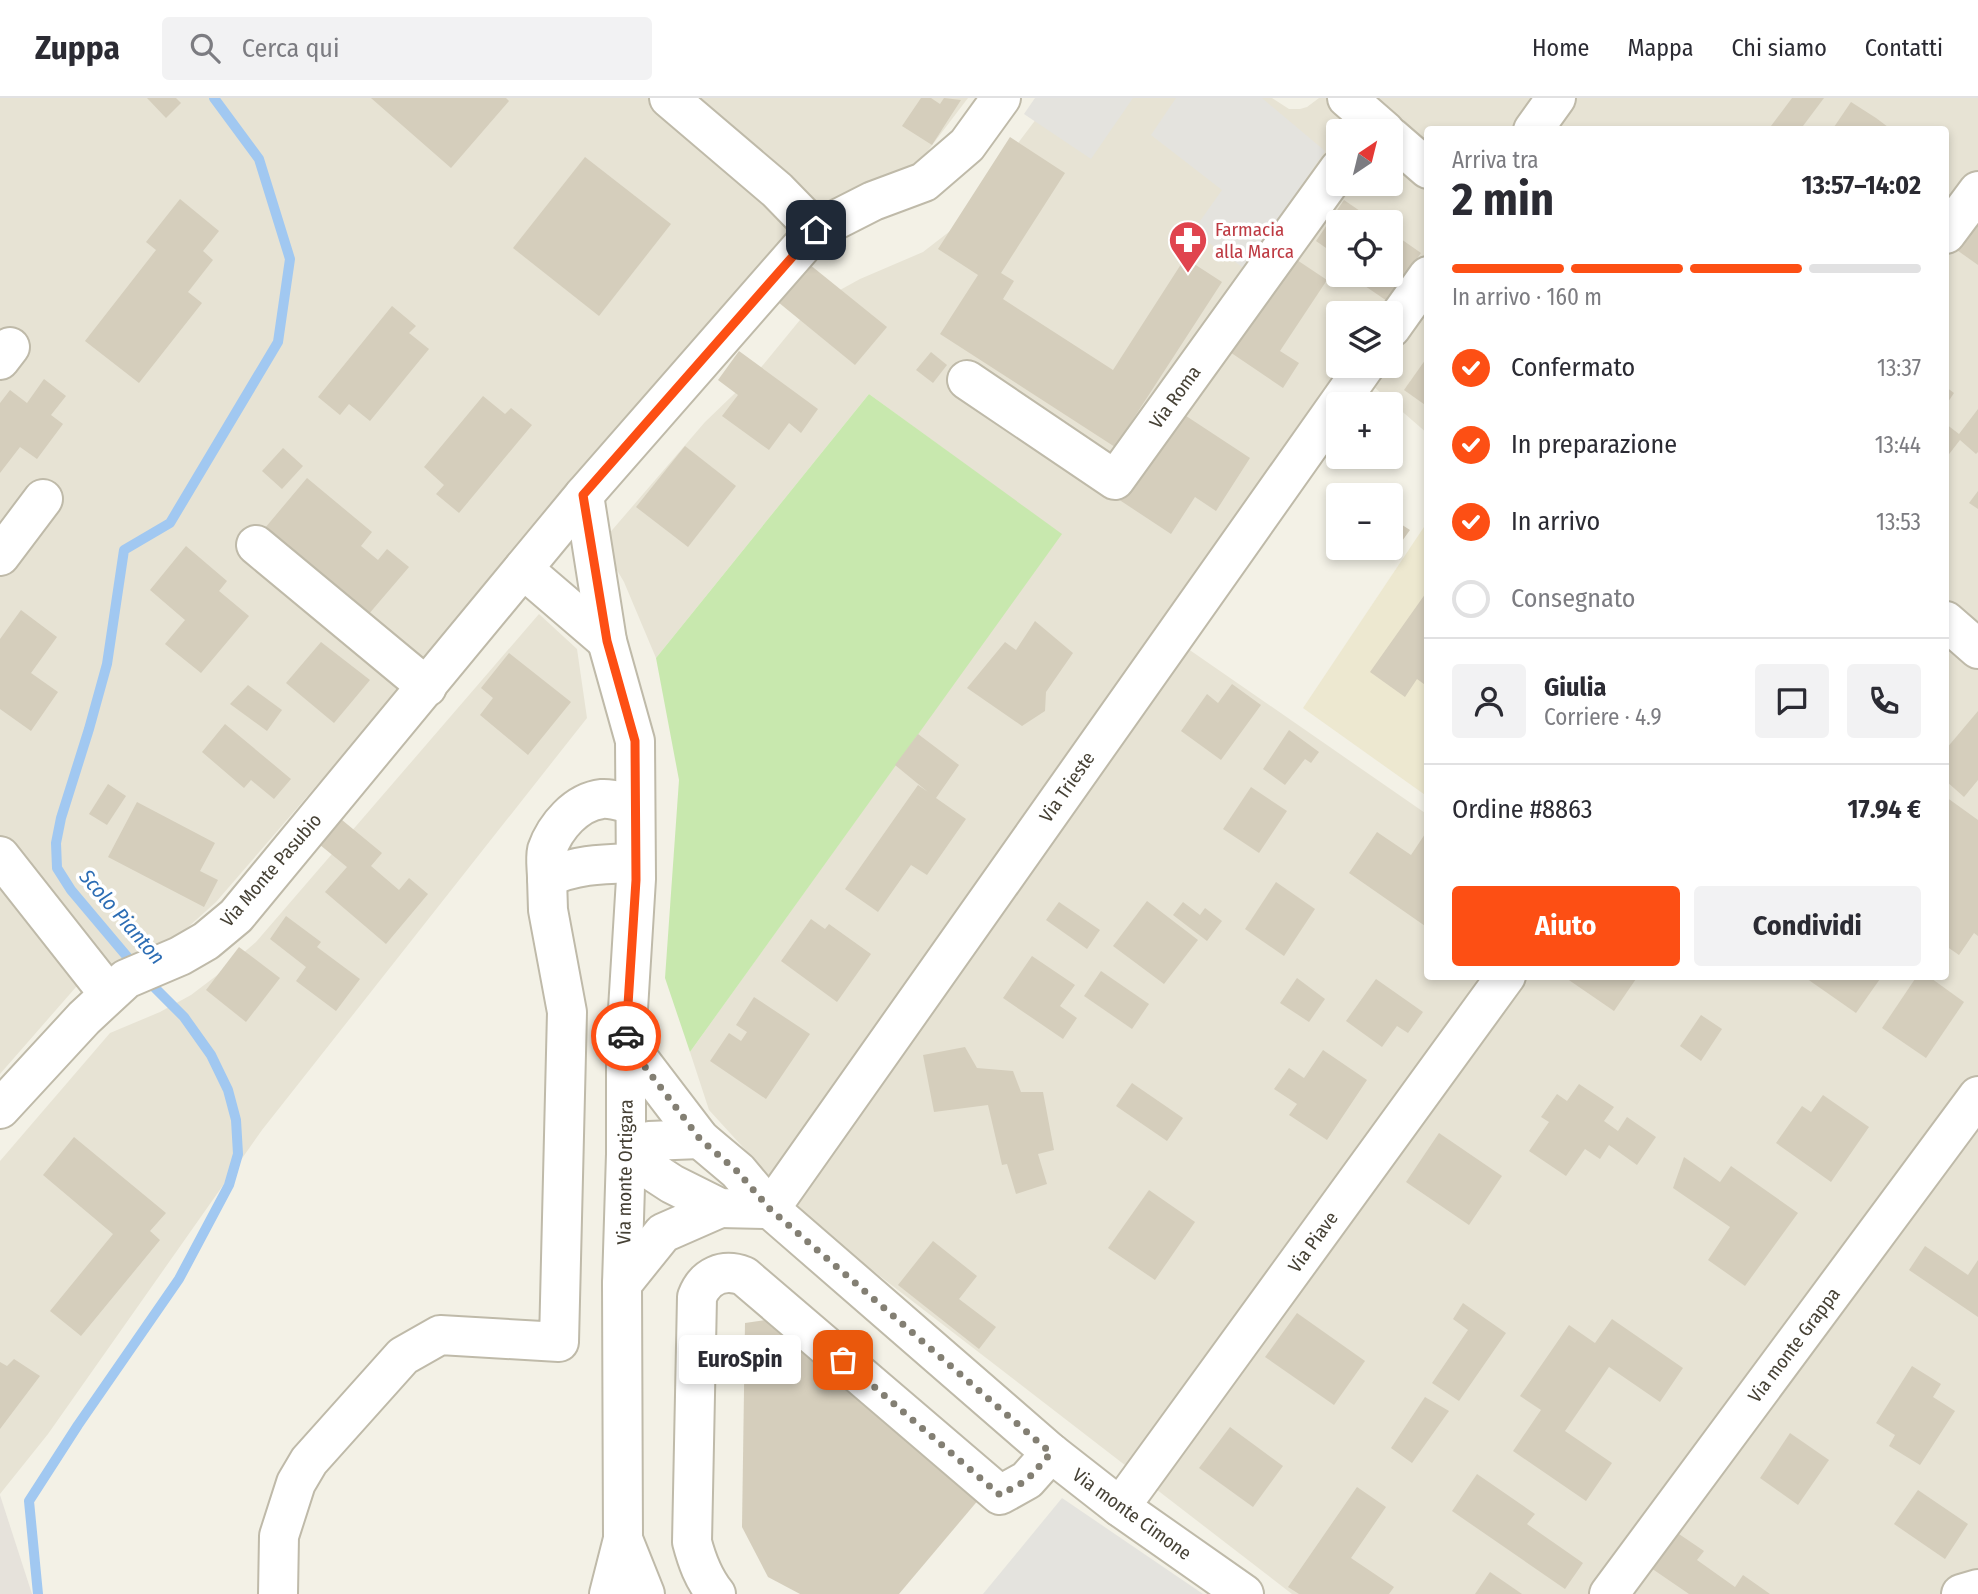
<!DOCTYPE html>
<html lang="it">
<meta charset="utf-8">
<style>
:root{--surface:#fff;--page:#f2f2f3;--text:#2b2b33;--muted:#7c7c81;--line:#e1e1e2;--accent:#fd4f14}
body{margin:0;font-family:"Fira Sans Condensed",sans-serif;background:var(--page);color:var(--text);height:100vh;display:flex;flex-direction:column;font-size:26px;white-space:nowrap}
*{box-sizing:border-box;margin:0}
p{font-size:23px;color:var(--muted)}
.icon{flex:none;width:38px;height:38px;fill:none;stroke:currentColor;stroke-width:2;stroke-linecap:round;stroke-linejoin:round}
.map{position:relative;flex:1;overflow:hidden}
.side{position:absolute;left:1424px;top:28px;width:525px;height:854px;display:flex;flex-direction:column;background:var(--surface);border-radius:7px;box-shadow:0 4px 10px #0003}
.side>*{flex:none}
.needle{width:46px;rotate:35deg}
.fabs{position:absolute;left:1326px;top:21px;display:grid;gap:14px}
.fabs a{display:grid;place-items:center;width:77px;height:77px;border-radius:7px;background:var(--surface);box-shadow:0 4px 10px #0003;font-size:35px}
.pin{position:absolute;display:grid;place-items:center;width:60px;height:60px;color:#fff;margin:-30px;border-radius:14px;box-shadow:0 4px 10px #0006}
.courier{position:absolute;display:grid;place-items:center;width:70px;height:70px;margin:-35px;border:5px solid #fd4f14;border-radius:50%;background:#fff;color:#222;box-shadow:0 2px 9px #0007}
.bubble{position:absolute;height:49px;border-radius:7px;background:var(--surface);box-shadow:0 4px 10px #0003;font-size:23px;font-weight:700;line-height:49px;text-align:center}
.overview em{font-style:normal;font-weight:700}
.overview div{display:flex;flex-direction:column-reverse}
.overview{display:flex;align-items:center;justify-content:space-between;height:119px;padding:0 28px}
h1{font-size:46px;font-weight:700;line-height:52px}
.bar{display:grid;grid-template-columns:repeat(4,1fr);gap:10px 7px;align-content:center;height:84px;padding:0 28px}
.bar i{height:9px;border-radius:5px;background:var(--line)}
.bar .active{background:var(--accent)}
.bar p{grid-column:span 4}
.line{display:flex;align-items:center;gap:18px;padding:0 28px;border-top:2px solid var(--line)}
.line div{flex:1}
.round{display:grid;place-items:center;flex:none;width:74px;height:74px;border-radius:7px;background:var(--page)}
ol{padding:0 28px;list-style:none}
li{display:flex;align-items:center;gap:21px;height:77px}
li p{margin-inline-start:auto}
li .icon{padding:7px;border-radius:50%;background:var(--accent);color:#fff;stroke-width:4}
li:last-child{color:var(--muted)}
li i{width:38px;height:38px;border:4px solid var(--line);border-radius:50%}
.primary-button{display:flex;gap:14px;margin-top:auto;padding:14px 28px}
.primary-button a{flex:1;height:80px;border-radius:7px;background:var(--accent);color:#fff;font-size:28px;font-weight:700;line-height:80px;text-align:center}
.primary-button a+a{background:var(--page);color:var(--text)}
header{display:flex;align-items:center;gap:42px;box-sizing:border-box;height:98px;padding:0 35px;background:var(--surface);border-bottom:2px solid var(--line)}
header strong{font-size:33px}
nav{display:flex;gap:38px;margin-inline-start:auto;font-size:24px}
.search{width:490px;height:63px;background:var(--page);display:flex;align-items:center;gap:18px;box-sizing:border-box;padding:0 24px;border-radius:7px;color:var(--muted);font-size:26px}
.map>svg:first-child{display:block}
.residential{fill:#e7e3d4;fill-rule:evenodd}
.industrial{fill:#e6e2db}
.education{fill:#ede8d0}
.green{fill:#c8e8ae}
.parking{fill:#e4e3de}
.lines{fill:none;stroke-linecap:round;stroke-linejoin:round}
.stream{stroke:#a1c8f1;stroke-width:10}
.building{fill:#d5cebc}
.minor-casing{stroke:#bfbaa9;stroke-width:42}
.minor{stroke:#fff;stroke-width:38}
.done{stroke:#837f73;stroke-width:7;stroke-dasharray:0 12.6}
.route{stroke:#fd4f14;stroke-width:9}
.labels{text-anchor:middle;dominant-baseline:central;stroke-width:7;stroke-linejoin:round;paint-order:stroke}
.health-label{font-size:19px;fill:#be3a42;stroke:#fff;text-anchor:start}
.street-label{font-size:19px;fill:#464135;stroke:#fff}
.water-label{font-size:21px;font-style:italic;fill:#2d6db4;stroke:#fff}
</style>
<header>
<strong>Zuppa</strong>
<div class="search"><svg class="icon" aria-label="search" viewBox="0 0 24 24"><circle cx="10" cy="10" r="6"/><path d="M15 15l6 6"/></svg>Cerca qui</div>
<nav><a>Home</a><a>Mappa</a><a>Chi siamo</a><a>Contatti</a></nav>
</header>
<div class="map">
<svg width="1978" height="1496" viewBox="0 0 1978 1496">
<rect width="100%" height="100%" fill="#f3f1e6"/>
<g class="residential">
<polygon points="0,0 968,0 904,84 780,148 756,170 689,247 683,263 216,804 186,831 160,850 76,889 0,976"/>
<path d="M 1052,0 L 1272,0 L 1289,11 L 1300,11 L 1307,9 L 1319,0 L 1978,0 L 1978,1496 L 1292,1496 L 815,1128 L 709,1012 L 690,954 L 1061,436 L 869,296 L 656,560 L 624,484 L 601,445 L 705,324 L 758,273 L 804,217 L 820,203 L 860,181 L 923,154 L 954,130 ZM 1428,32 L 1946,32 L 1946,878 L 1428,878 L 1428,717 L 1181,546 L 1358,275 L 1428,336 ZM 1339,33 L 1391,33 L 1391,86 L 1339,86 ZM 1339,124 L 1391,124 L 1391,177 L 1339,177 ZM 1339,215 L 1391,215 L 1391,268 L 1339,268 Z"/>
<polygon points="539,516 577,551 587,620 262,1032 48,1336 0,1396 0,1063 110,935 160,914 191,897 220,875 256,844"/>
</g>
<polygon class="industrial" points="0,1397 32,1496 0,1496"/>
<polygon class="education" points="1428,423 1428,699 1303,610"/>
<polygon class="green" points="869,296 1062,436 690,954 665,880 679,682 656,560"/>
<g class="parking">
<polygon points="1035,0 1133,0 1091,61 1024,16"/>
<polygon points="1176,0 1262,0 1325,53 1245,171 1193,133 1222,92 1151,37"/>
<polygon points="1062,1400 1203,1496 983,1496"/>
</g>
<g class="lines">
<g class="stream">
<polyline points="135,868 71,792 57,770 56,745 61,720 89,631 107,566 124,452 170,425 278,244 290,161 259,61 214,0"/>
<polyline points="38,1496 29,1403 78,1327 179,1181 229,1087 238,1056 236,1022 228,992 211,957 184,919 146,881"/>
</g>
</g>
<g class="building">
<polygon points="147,0 176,0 181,5 166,20"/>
<polygon points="371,0 506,0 509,3 451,70"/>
<polygon points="921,0 931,0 940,6 944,0 961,2 932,47 902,28"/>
<polygon points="1792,0 1824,0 1800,32 1768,32"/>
<polygon points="1851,4 1876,20 1892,32 1832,32"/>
<polygon points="1010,39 1065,75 1001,175 1014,183 1003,201 1113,272 1185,160 1222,184 1115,349 940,236 978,177 938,151"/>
<polygon points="585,59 671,126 599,218 513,150"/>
<polygon points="180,101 219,133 203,153 213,162 188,194 202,205 139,285 85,243 156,152 146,144"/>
<polygon points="1344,102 1376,124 1339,124 1339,159 1316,143"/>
<polygon points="1978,117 1978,167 1954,150"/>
<polygon points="1391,134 1421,155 1387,203 1349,177 1391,177"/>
<polygon points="1285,154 1327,182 1280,253 1299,265 1283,290 1221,248"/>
<polygon points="809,166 887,229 855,267 778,204"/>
<polygon points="392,208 416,228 409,235 429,251 370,323 349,306 340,317 318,299"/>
<polygon points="739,253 818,311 801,335 789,325 769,352 722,318 738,297 718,282"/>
<polygon points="931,254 947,267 933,285 916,272"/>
<polygon points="1428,258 1428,309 1404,292"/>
<polygon points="44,281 66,298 51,317 63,326 37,361 20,349 0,375 0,305 10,292 27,305"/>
<polygon points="1946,289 1954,295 1946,307"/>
<polygon points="483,298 505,316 511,310 532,327 459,415 436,396 444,387 424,369"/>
<polygon points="1978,311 1978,354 1976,356 1960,342 1946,360 1946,326 1959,336"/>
<polygon points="1177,312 1250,360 1216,413 1195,399 1171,436 1118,401"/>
<polygon points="685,348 736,388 688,449 636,409"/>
<polygon points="283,350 303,368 282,391 262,373"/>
<polygon points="307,380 372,434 361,448 378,462 387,451 409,469 368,517 265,430"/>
<polygon points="1978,393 1978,411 1969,405"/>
<polygon points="1393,421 1410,432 1392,457 1382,450 1391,450"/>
<polygon points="186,448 227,483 219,493 249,518 201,575 165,546 185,522 150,492"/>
<polygon points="1428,492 1428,589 1417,581 1405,599 1370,574"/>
<polygon points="21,512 57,539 31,575 58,594 31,633 0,611 0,541"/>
<polygon points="1035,523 1073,555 1046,594 1045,613 1022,628 967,590 1005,544 1016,552"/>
<polygon points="321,544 370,582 334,625 286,585"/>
<polygon points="509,555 571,604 528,657 480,617 493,600 481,590"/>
<polygon points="1232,586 1261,607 1221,662 1181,633 1207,596 1218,605"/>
<polygon points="248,587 282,612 267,633 230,606"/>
<polygon points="1978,613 1978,682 1964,699 1946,683 1946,651"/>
<polygon points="225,626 291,681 274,701 251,682 244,690 202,654"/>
<polygon points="1289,632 1319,654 1311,665 1305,661 1285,687 1263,671"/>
<polygon points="918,636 959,667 936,700 966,721 927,777 911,767 878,814 845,791 918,687 928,694 895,667"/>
<polygon points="108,686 126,698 107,727 89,716"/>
<polygon points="1251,689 1287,713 1259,755 1223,731"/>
<polygon points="1946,699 1978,722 1978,838 1974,835 1959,857 1946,848"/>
<polygon points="137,704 215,745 200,773 218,782 204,809 108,759"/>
<polygon points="336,717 382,755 371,768 399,792 409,780 428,796 386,846 325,794 347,769 314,742"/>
<polygon points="1377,734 1411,757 1425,736 1428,739 1428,830 1349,775"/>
<polygon points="1276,784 1315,811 1284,858 1245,831"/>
<polygon points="1147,803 1198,842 1164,886 1113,848"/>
<polygon points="1059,804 1100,832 1087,851 1046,822"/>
<polygon points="1183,804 1200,817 1205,810 1222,823 1207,843 1173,817"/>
<polygon points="286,818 321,844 317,849 360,881 336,913 296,883 306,869 270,841"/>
<polygon points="811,821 825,831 829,826 871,856 837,904 781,863"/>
<polygon points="239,849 280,880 246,924 206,892"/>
<polygon points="1032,858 1075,887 1060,908 1077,920 1063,941 1003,900"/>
<polygon points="1101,873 1149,906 1132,931 1084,898"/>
<polygon points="1563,878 1638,878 1614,913"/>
<polygon points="1803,878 1882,878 1856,915"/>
<polygon points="1917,878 1928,878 1964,904 1926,960 1882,930"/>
<polygon points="1297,880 1325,901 1309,924 1280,905"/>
<polygon points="1376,881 1423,914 1408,935 1397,928 1382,949 1346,923"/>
<polygon points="754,899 810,936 766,1001 710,963 729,935 741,943 747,934 736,927"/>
<polygon points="1701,917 1722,931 1701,963 1680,948"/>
<polygon points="965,949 977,970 1013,973 1021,994 1043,994 1054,1052 1038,1056 1047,1086 1016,1096 1007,1066 1002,1067 988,1007 934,1014 923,957"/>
<polygon points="1323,952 1367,982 1327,1042 1289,1017 1297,1006 1274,991 1289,970 1304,980"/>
<polygon points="1132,985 1183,1020 1167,1043 1116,1008"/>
<polygon points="1579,986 1614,1009 1604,1023 1618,1033 1627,1019 1656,1039 1637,1067 1609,1047 1600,1061 1585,1051 1566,1078 1529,1053 1549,1024 1541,1019 1557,996 1567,1003"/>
<polygon points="1823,997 1869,1029 1831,1084 1776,1045 1802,1008 1811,1014"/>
<polygon points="1439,1035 1502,1078 1469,1127 1406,1084"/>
<polygon points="74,1039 166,1115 150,1133 160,1142 81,1238 50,1213 113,1136 43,1077"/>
<polygon points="1684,1059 1720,1084 1731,1068 1798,1115 1745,1188 1708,1162 1730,1129 1673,1090"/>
<polygon points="1149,1092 1195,1124 1155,1182 1108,1150"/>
<polygon points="933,1143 977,1178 959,1201 996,1229 979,1251 898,1187"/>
<polygon points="1925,1148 1968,1177 1978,1162 1978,1219 1909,1172"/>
<polygon points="1463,1205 1506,1235 1459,1303 1432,1285 1468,1232 1453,1221"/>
<polygon points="1297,1215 1365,1263 1334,1307 1265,1259"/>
<polygon points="779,1220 985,1394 899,1496 800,1496 768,1479 742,1429 745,1225"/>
<polygon points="1612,1221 1683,1270 1660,1304 1609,1269 1565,1333 1612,1365 1586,1403 1513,1353 1541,1312 1520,1298 1569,1227 1595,1245"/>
<polygon points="14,1261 40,1278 0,1331 0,1264 7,1268"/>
<polygon points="1912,1268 1941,1286 1933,1299 1955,1313 1920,1367 1889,1348 1895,1337 1876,1325"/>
<polygon points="1425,1299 1449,1313 1412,1365 1391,1350"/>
<polygon points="1230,1329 1283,1368 1253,1409 1199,1370"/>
<polygon points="1790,1335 1829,1362 1798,1407 1760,1380"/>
<polygon points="1477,1376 1535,1416 1527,1426 1583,1465 1565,1491 1452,1413"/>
<polygon points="1357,1389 1386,1409 1351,1460 1394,1489 1389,1496 1299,1496 1288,1489"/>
<polygon points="1918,1392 1968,1426 1945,1461 1894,1426"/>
<polygon points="1676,1434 1704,1453 1697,1462 1735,1489 1743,1477 1770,1496 1689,1496 1651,1470"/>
<polygon points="1490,1474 1522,1496 1475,1496"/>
</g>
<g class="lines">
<g class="minor-casing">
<g id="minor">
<polyline points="669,0 777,92 816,132"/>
<polyline points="1347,0 1385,33"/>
<polyline points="1533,32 1556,0"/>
<polyline points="1391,39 1428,71"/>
<polyline points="1946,136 1978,93"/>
<polyline points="1391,230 1428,178"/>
<polyline points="0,262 10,249"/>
<polyline points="967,282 1115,382 1339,71"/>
<polyline points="584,397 607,543 635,643 636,781 626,944 626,1056 622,1186 623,1441 609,1496"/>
<polyline points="256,447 427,589"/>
<polyline points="0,458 43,401"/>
<polyline points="523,471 607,543"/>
<polyline points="1946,523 1978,551"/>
<path d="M 635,707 C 625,705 612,700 602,701 C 576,704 555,729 547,752 C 545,761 547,772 547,780 C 575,766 604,766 635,765"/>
<polyline points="0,758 108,895"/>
<polyline points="626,944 700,1041 738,1073 770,1111 1051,1355 1120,1409 1244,1496"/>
<polyline points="0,1011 84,920 126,881 180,858 206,843 236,818 584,397 816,132 873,103 924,84 967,47 1001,0"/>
<polyline points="700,1041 649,1043 626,1056 672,1086 720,1110 770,1111"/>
<polyline points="770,1111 1365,268"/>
<polyline points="622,1186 663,1135 720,1110"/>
<polyline points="1120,1409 1506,878"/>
<polyline points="623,1441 645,1496"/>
<polyline points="278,1496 279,1438 296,1385 309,1363 403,1258 440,1237 559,1244 567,914 548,812 547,780"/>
<path d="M 716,1496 C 703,1480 697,1463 692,1444 L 697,1199 C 705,1178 723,1170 744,1178 L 1000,1397 L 1027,1382 L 1051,1355"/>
<polyline points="1609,1496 1978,998"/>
<polyline points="1961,1496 1978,1491"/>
</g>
</g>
<use href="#minor" class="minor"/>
</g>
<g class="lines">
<polyline class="done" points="626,938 626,944 700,1041 737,1073 770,1111 1051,1355 1027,1382 1000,1397 843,1262"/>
<polyline class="route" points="626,938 636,782 635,643 607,543 583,397 816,132"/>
</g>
<defs>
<g id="pharmacy-pin" transform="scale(2.0125)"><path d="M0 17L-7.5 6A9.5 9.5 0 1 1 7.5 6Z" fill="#e0444e" stroke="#fff"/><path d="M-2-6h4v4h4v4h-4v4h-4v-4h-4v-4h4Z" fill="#fff"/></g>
</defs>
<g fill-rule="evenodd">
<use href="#pharmacy-pin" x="1188" y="142"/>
</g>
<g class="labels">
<g class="health-label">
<text x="1215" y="131">Farmacia<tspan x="1215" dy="22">alla Marca</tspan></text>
</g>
<g class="street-label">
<text transform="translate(1175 299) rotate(-54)">Via Roma</text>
<text transform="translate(1067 689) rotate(-55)">Via Trieste</text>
<text transform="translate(271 772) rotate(-49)">Via Monte Pasubio</text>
<text transform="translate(625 1074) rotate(-89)">Via monte Ortigara</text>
<text transform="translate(1313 1144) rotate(-54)">Via Piave</text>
<text transform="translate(1794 1247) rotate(-53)">Via monte Grappa</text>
<text transform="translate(1132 1416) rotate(36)">Via monte Cimone</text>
</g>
<g class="water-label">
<text transform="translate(122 819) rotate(49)">Scolo Pianton</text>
</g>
</g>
</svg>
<div class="fabs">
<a><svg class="needle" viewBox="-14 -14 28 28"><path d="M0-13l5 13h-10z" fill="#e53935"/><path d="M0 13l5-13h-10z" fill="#7c7c81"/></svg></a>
<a><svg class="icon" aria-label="locate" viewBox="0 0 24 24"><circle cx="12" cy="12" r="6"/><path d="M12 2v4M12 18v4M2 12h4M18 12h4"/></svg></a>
<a><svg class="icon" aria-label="layers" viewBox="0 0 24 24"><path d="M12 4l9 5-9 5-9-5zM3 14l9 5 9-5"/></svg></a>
<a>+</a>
<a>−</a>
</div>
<div class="pin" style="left:843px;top:1262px;background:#ea580c"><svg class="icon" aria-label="bag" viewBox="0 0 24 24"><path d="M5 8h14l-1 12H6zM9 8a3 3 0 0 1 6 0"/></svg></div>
<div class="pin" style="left:816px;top:132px;background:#1f2937"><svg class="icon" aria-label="home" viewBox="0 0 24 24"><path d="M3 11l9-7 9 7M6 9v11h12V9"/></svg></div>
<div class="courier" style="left:626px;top:938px"><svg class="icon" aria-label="car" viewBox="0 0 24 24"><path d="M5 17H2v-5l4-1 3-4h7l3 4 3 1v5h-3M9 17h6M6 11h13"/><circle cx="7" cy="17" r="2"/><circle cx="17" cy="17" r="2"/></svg></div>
<div class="bubble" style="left:679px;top:1237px;width:122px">EuroSpin</div>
<section class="side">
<div class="overview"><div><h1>2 min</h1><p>Arriva tra</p></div><em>13:57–14:02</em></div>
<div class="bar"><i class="active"></i><i class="active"></i><i class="active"></i><i></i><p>In arrivo · 160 m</p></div>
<ol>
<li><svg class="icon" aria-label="check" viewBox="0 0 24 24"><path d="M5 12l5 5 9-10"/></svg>Confermato<p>13:37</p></li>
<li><svg class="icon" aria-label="check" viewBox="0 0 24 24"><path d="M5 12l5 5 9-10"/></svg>In preparazione<p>13:44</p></li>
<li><svg class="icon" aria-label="check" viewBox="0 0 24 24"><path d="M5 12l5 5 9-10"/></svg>In arrivo<p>13:53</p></li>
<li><i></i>Consegnato</li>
</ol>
<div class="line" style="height:126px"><a class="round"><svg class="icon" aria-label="person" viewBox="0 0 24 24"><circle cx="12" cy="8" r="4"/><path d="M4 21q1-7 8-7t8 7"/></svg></a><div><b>Giulia</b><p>Corriere · 4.9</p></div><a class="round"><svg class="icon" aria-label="chat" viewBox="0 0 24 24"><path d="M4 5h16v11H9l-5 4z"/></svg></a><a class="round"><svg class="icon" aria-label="phone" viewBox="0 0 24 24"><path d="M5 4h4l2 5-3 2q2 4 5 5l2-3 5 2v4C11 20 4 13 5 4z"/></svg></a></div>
<div class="line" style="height:91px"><div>Ordine #8863</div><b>17.94 €</b></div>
<div class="primary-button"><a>Aiuto</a><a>Condividi</a></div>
</section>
</div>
